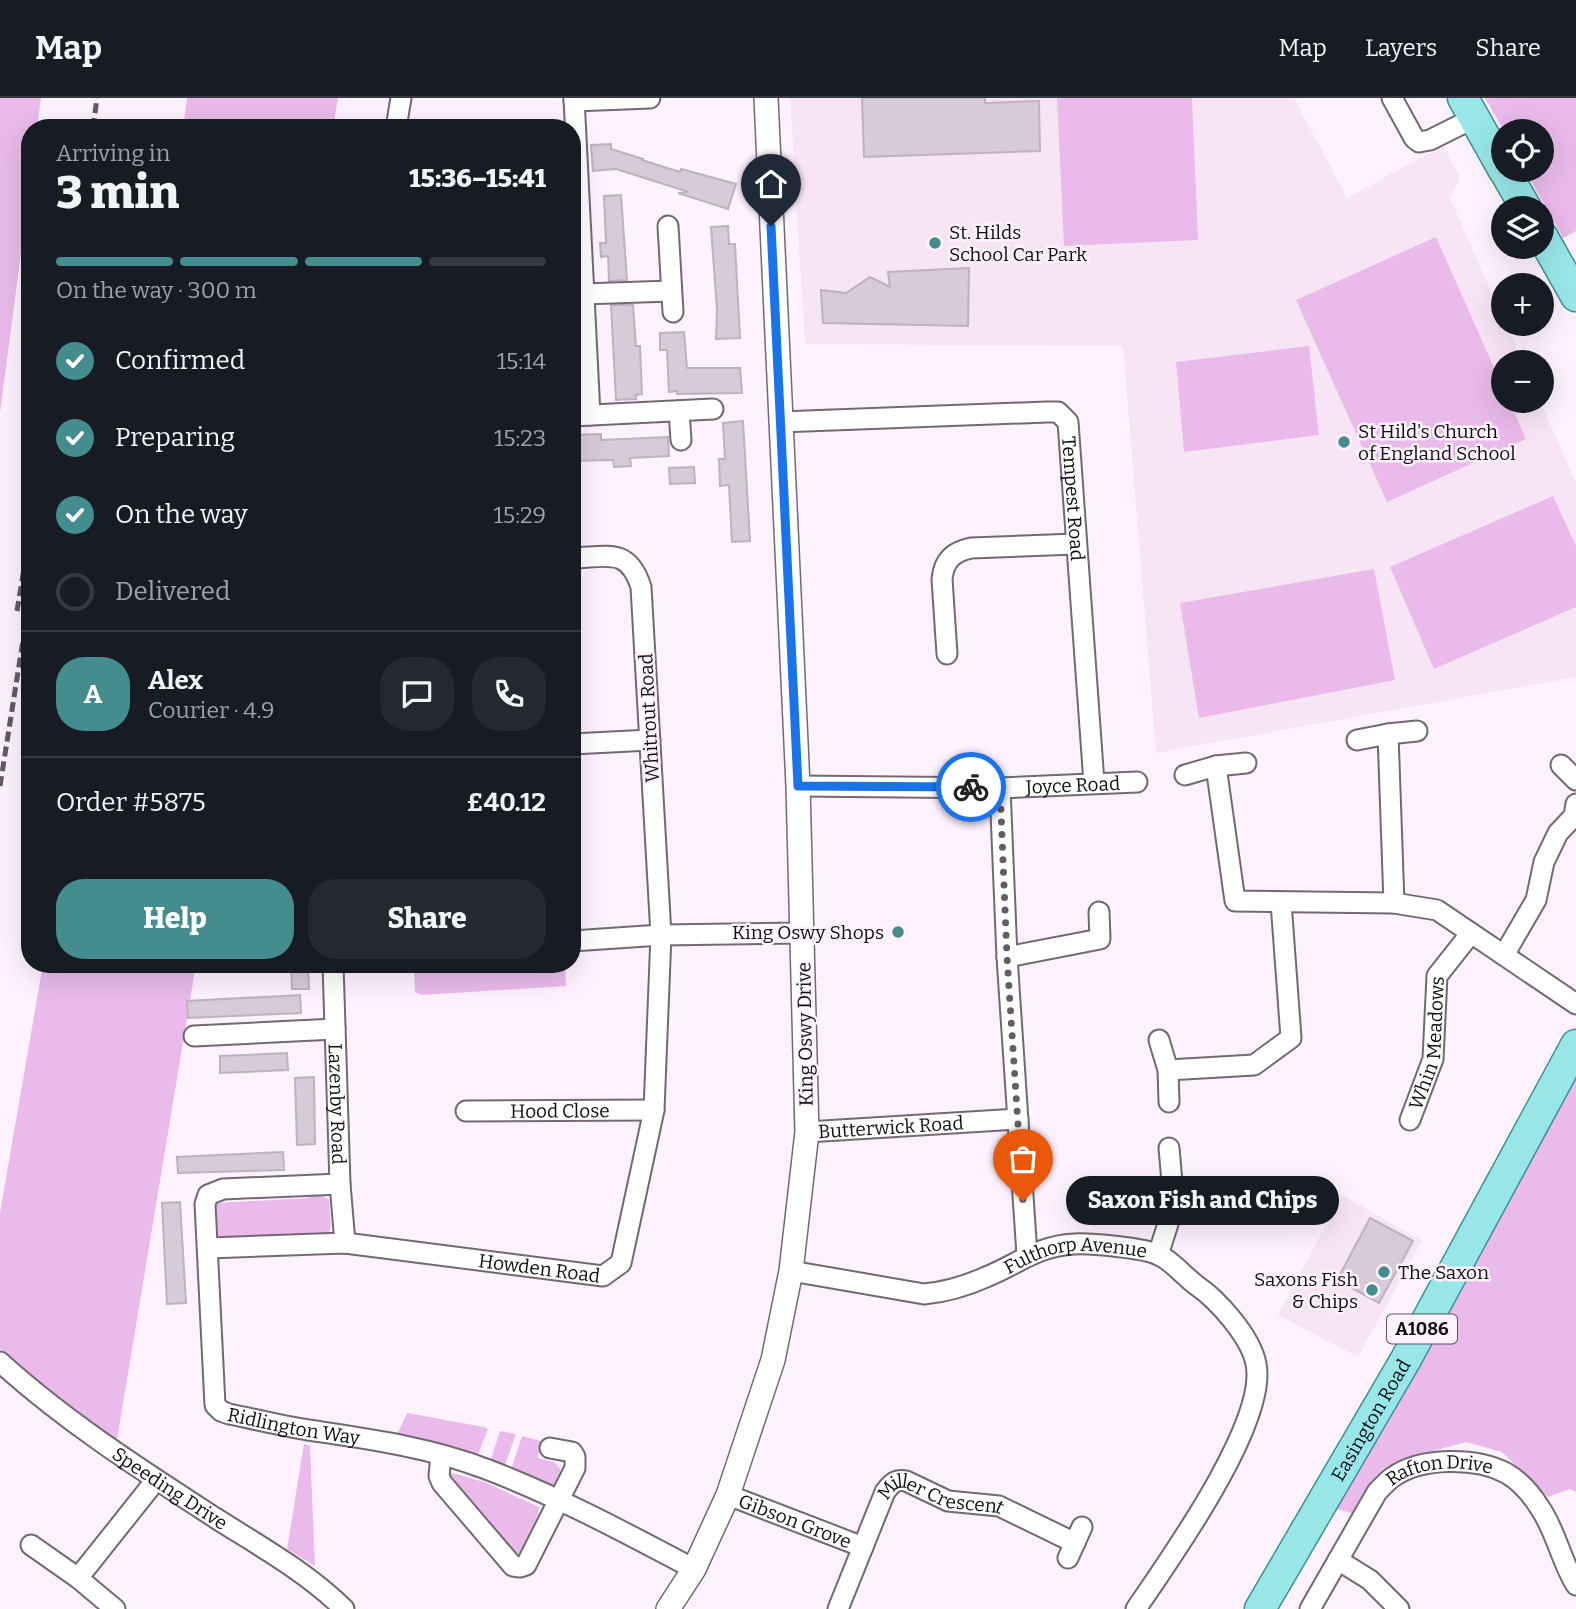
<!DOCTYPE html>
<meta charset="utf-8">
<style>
:root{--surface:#171b24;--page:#242831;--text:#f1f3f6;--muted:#9ea1a6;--line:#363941;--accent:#448c8e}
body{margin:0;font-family:Bitter,serif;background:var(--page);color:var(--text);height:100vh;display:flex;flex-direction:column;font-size:26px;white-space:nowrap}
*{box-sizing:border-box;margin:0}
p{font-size:23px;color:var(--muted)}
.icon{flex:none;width:38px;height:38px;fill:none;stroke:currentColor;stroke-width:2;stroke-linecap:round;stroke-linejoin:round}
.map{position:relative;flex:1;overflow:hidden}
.drawer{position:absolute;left:21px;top:21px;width:560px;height:854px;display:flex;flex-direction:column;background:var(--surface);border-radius:28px;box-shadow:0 7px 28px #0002}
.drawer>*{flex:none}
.buttons{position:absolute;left:1491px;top:21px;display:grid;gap:14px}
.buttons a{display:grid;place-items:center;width:63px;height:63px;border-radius:50%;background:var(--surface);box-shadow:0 7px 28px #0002;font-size:35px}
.pin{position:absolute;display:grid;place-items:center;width:60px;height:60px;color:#fff;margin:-72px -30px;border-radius:50% 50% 50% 0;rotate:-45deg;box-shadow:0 0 7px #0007}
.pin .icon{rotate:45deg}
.courier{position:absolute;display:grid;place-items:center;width:70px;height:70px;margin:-35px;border:5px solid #1a73e8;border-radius:50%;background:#fff;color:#222;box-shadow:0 2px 9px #0007}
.bubble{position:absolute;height:49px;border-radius:24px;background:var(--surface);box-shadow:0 7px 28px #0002;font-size:23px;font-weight:800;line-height:49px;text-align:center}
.headline em{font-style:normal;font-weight:800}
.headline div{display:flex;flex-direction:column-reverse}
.headline{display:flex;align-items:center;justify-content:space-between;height:119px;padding:0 35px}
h1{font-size:46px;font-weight:800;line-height:52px}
.bar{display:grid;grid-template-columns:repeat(4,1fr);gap:10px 7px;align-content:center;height:84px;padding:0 35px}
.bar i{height:9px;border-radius:5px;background:var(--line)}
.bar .current{background:var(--accent)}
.bar p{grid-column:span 4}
.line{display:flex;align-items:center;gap:18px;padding:0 35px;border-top:2px solid var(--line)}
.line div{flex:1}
.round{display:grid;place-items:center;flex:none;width:74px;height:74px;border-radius:28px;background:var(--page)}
ol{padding:0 35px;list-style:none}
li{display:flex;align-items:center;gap:21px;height:77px}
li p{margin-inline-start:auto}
li .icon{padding:7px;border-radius:50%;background:var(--accent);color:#fff;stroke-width:4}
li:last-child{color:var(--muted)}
li i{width:38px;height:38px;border:4px solid var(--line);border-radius:50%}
.cta{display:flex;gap:14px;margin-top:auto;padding:14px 35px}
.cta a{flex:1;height:80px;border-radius:28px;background:var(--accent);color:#fff;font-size:28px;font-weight:800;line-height:80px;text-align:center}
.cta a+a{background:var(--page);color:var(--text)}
header{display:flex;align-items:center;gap:42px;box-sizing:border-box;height:98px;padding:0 35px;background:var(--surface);border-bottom:2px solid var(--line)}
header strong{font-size:33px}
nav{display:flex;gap:38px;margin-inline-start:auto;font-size:24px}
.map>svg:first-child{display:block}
.built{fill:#f7e5f6}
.green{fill:#eabaea}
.building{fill:#d7cbd7;stroke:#bdb2bd;stroke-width:2}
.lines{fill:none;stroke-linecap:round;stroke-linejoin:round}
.minor-casing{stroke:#736973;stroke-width:23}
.tertiary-casing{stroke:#736973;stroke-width:26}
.primary-casing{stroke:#3d8f93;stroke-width:33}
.minor{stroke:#fff;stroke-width:19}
.tertiary{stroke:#fff;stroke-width:23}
.primary{stroke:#98e6e8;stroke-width:30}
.rail{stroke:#625b62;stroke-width:5;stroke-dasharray:10 5;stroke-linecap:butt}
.done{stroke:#645d64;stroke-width:7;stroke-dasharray:0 12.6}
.route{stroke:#1a73e8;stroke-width:9}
.poi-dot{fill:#448c8e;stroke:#fef2fe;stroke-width:2.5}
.labels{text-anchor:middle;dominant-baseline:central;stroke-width:5;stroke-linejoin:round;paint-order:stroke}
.shield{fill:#fef2fe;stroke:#585258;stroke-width:2}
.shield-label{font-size:18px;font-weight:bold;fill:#110d11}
.poi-label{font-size:19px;fill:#110d11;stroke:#fef2fe;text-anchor:start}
.street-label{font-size:19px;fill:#110d11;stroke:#fef2fe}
</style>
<header>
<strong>Map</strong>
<nav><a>Map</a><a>Layers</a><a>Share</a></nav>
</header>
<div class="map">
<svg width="1576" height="1511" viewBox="0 0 1576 1511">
<rect width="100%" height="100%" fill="#fef2fe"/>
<g class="built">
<polygon points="790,0 1294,0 1347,100 1443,48 1460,80 1450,100 1503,220 1503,226 1506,226 1523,264 1503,264 1503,303 1540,303 1576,385 1576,579 1156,655 1123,248 805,246"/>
<polygon points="1342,1097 1422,1143 1358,1259 1278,1217"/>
</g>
<g class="green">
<polygon points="0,0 41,0 37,30 30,30 30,86 0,315"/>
<polygon points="187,0 338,0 333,30 183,30"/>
<polygon points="1057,0 1192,0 1198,142 1064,148"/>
<polygon points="1485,0 1576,0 1576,133 1563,140 1525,72 1542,72 1542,33 1504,33"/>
<polygon points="1436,139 1503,290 1503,303 1509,303 1526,341 1387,404 1296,202"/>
<polygon points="1309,248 1319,337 1184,354 1176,264"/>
<polygon points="1553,398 1576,448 1576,509 1434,571 1390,469"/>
<polygon points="1374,471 1395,582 1199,620 1180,505"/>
<polygon points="43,866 196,866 117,1342 52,1296 0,1251 0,1115"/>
<polygon points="565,866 566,888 422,897 415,894 414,871 417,870"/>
<polygon points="1576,980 1576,1394 1570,1391 1548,1399 1502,1354 1466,1344 1422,1356 1383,1376 1354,1416 1337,1411 1425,1245"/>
<polygon points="311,1095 319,1095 329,1102 331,1129 327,1138 219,1144 213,1134 213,1110 217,1105 308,1100"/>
<polygon points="407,1315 484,1329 488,1331 477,1359 397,1337"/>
<polygon points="500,1333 516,1336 504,1370 490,1364"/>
<polygon points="522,1338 541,1343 538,1360 554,1364 560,1370 560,1379 554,1391 511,1372"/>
<polygon points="304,1346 310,1348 315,1468 287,1451"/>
<polygon points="449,1374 484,1384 539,1409 538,1417 520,1455 511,1456 445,1384"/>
</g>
<g class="building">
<polygon points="862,0 985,0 985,5 1039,3 1040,53 864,59"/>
<polygon points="611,46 611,51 643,61 642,62 680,74 681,71 736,86 728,111 678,95 689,94 616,71 593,73 591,47"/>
<polygon points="621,97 627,182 609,183 608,158 601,159 600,145 606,145 604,98"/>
<polygon points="728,128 729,146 735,146 740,240 716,241 717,212 711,129"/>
<polygon points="969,170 968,228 823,225 821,192 846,195 870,179 890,189 888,174"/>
<polygon points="611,207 633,207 636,248 640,248 642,296 636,297 636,301 616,302"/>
<polygon points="684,234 687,270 740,270 742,295 677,296 677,293 669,294 667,252 660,252 660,235"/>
<polygon points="743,323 750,443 732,444 729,387 720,388 719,361 725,361 723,325"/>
<polygon points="601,336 601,342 668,339 669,358 630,360 631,368 614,369 613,362 572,363 573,337"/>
<polygon points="694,369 695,385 670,386 669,370"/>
<polygon points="291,866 308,866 309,891 292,891"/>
<polygon points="300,897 301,915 188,920 187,903"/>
<polygon points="287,955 288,972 220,975 220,958"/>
<polygon points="314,979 315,1046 297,1047 295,980"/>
<polygon points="283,1054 284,1072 178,1075 177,1059"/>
<polygon points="180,1104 186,1205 167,1206 162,1105"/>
<polygon points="1370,1120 1413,1143 1379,1205 1337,1182"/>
</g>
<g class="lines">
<g class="minor-casing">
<g id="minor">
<polyline points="574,0 590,317"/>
<polyline points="1392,0 1414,40 1419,44 1430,42 1474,20"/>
<polyline points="574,3 650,0"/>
<polyline points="396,30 401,0"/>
<polyline points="668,128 673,214"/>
<polyline points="583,196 671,193"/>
<polyline points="679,313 681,342"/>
<polyline points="572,318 713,311"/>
<path id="s1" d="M 780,324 L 1047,314 L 1058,314 L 1068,324 L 1094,685"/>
<path d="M 947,556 L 942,481 C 944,462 953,454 971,450 L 1076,446"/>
<polyline points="1388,636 1394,805"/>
<polyline points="1357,642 1388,636 1417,633"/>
<polyline points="572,646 650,642"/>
<polyline points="1561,667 1576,682"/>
<polyline points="1216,668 1235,803 1394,805 1437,812 1576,906"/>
<polyline points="1185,677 1216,668 1246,665"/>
<path id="s2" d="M 798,688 L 1000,690 L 1137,684"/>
<polyline points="1000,690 1007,859 1027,1157"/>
<polyline points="572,843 661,837 803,835"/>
<polyline points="1504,857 1536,802 1544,764 1558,735 1574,718 1576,706"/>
<polyline points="1007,859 1100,841 1099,814"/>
<path id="s3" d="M 333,866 L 340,1086 L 345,1145"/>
<polyline points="194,938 335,931"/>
<polyline points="1159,942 1168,972 1169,1004"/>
<polyline points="1168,972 1254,967 1291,940 1281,804"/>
<path id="s4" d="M 466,1013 L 654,1012"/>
<path id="s5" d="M 1410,1022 L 1433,961 L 1437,878 L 1471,835"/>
<path id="s6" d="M 807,1034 L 1018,1021"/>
<path id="s7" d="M 340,1086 L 223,1091 L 208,1097 L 205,1106 L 215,1307 L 221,1313 L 229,1316 C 255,1321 281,1328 308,1332 C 368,1341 429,1349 486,1371 C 557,1398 626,1435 694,1471"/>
<path id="s8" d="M 209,1150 L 345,1145 L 603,1178 L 621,1165 L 654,1012 L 661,837 L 641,489 C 628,449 608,459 572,460"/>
<polyline points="1158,1157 1174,1107 1169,1050"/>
<path id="s9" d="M 791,1173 L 924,1196 C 945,1194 966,1188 986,1179 C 1018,1166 1037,1148 1074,1146 C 1090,1145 1145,1150 1159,1157 C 1172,1163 1184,1178 1196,1187 C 1218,1202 1251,1239 1256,1266 C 1268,1324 1170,1461 1136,1511"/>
<path id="s10" d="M 0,1264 C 66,1324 143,1373 217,1421 C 261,1449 308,1475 344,1511"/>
<polyline points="441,1357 439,1378 442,1385 513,1468 520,1469 526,1467 575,1370 575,1359 572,1354 550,1350"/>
<path id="s11" d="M 728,1397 L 863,1449"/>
<polyline points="31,1447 78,1480 115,1511"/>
<polyline points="1068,1460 1082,1429"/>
<polyline points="1338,1462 1370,1482 1399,1511"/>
<polyline points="78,1480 156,1382"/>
<path id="s12" d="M 838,1511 L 885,1394 C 891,1386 895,1381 906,1383 L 948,1403 L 999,1408 L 1075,1445"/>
<path id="s13" d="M 1310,1511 L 1377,1394 C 1382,1389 1387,1383 1393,1379 C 1421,1359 1476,1359 1506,1375 C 1520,1383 1532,1397 1540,1410 C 1556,1433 1561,1463 1576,1487"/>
</g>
</g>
<g class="tertiary-casing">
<polyline id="tertiary" points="668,1511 694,1471 728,1397 773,1262 791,1173 807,1034 798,688 766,0"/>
</g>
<g class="primary-casing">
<g id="primary">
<polyline points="1463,0 1503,71"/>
<polyline points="1504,72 1526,110"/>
<polyline points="1542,138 1576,198"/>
<path id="s14" d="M 1260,1511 L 1406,1261 L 1576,947"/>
</g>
</g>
<use href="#minor" class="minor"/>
<use href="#tertiary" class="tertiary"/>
<use href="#primary" class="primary"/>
<g class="rail">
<polyline points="93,30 97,0"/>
<polyline points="17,513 30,434"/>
<polyline points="0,688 30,498"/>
</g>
</g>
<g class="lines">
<polyline class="done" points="971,689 1000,690 1007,859 1023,1103"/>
<polyline class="route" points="771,128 798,688 971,689"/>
</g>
<g class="poi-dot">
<circle cx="935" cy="145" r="7"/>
<circle cx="1344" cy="344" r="7"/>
<circle cx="898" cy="834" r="7"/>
<circle cx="1384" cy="1174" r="7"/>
<circle cx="1372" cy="1192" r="7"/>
</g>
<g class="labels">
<rect class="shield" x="1387" y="1216.5" width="70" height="29" rx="5"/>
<g class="shield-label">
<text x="1422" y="1231">A1086</text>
</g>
<g class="poi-label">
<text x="949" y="134">St. Hilds<tspan x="949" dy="22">School Car Park</tspan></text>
<text x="1358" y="333">St Hild's Church<tspan x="1358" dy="22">of England School</tspan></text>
<text x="884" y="834" text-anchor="end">King Oswy Shops</text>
<text x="1398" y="1174">The Saxon</text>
<text x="1358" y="1181" text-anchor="end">Saxons Fish<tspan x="1358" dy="22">&amp; Chips</tspan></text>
</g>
<g class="street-label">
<text stroke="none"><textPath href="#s1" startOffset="369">Tempest Road</textPath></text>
<text transform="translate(649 620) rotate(-93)">Whitrout Road</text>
<text stroke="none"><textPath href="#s2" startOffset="275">Joyce Road</textPath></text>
<text transform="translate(805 936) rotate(-91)">King Oswy Drive</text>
<text stroke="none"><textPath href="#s5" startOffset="80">Whin Meadows</textPath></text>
<text stroke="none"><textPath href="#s3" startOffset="140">Lazenby Road</textPath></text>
<text stroke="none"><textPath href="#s4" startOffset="94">Hood Close</textPath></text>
<text stroke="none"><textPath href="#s6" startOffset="84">Butterwick Road</textPath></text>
<text stroke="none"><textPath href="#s9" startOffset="294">Fulthorp Avenue</textPath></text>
<text stroke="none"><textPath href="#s8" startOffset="332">Howden Road</textPath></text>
<text stroke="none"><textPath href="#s14" startOffset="219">Easington Road</textPath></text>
<text stroke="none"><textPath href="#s7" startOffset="427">Ridlington Way</textPath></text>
<text stroke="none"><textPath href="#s13" startOffset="205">Rafton Drive</textPath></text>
<text stroke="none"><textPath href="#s10" startOffset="212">Speeding Drive</textPath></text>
<text stroke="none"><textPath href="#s12" startOffset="187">Miller Crescent</textPath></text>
<text stroke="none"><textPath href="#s11" startOffset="72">Gibson Grove</textPath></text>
</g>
</g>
</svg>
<div class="buttons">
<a><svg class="icon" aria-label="locate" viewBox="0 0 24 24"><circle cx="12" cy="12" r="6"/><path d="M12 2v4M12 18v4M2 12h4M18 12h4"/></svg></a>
<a><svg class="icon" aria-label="layers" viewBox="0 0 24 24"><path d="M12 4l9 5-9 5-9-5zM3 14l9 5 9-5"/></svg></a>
<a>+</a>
<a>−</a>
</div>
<div class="pin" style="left:1023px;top:1103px;background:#ea580c"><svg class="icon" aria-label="bag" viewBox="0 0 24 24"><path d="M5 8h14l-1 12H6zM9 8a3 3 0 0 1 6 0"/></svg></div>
<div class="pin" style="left:771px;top:128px;background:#1f2937"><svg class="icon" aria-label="home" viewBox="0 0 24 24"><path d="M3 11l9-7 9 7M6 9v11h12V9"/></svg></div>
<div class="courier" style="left:971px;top:689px"><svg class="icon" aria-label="bike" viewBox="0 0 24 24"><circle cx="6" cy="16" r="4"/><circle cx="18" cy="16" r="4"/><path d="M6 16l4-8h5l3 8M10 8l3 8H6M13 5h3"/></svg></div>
<div class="bubble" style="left:1066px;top:1078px;width:273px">Saxon Fish and Chips</div>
<section class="drawer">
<div class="headline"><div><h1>3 min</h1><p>Arriving in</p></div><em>15:36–15:41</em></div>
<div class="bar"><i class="current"></i><i class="current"></i><i class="current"></i><i></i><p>On the way · 300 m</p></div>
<ol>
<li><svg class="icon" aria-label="check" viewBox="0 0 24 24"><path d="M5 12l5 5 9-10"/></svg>Confirmed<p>15:14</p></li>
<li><svg class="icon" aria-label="check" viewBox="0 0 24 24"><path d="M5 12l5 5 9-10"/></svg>Preparing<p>15:23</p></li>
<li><svg class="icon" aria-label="check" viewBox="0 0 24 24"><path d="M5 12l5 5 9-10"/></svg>On the way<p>15:29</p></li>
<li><i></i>Delivered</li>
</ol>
<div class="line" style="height:126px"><b class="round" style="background:var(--accent);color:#fff">A</b><div><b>Alex</b><p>Courier · 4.9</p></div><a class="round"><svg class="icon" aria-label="chat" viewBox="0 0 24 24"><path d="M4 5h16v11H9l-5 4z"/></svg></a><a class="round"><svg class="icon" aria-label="phone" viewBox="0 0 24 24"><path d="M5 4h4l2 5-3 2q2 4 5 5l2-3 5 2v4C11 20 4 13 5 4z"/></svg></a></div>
<div class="line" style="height:91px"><div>Order #5875</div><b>£40.12</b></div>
<div class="cta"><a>Help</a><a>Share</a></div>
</section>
</div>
